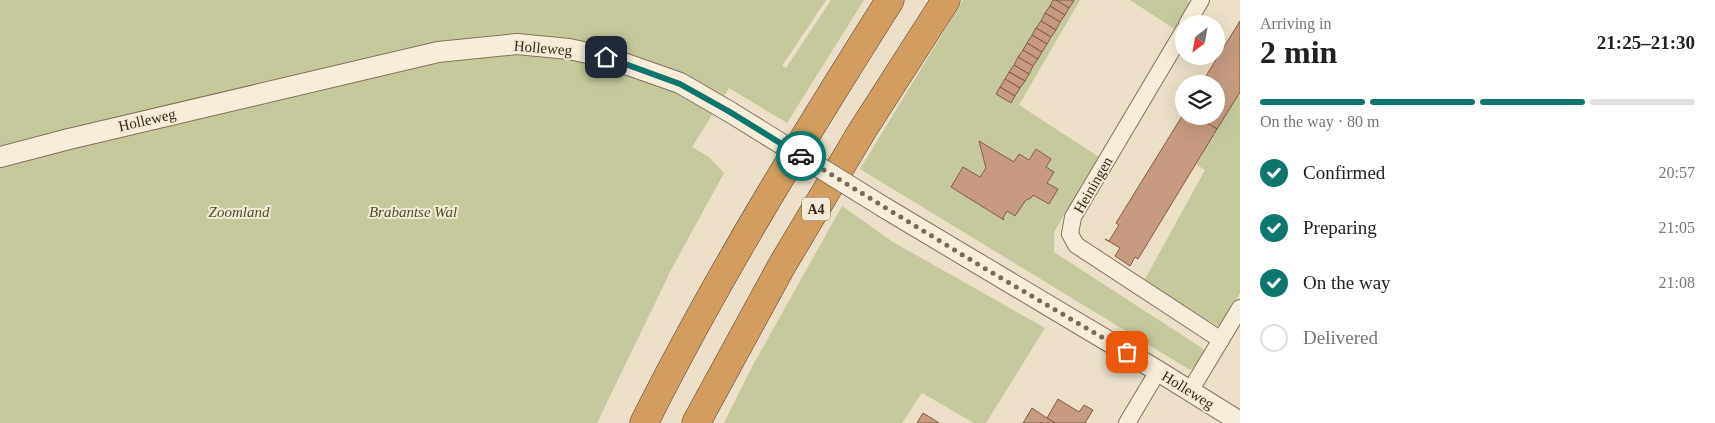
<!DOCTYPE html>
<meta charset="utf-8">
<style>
:root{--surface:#fff;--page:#f6f6f6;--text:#202124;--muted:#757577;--line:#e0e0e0;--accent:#0f766e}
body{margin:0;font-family:"Times New Roman",serif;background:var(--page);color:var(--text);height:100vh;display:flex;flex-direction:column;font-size:19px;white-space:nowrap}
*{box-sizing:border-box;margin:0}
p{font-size:16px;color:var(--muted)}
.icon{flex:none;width:28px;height:28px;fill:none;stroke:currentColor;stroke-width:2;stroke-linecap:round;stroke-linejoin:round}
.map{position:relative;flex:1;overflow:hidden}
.side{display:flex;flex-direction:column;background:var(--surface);width:475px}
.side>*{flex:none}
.needle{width:32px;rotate:211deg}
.tools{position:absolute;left:1175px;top:15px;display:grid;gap:10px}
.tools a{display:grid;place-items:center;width:50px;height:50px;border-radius:50%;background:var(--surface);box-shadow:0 5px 20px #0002;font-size:25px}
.pin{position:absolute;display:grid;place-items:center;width:42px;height:42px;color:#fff;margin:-21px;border-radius:10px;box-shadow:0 2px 8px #0006}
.courier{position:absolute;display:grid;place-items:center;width:50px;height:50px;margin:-25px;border:4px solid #0f766e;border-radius:50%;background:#fff;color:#222;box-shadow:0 1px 6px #0007}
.head em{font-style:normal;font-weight:700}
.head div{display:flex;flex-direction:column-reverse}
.head{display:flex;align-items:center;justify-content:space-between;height:85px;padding:0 20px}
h1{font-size:32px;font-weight:700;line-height:38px}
.bar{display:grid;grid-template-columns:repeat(4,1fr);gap:8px 5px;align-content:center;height:60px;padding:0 20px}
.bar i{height:6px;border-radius:4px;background:var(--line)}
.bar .selected{background:var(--accent)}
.bar p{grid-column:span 4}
ol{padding:0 20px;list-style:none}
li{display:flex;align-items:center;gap:15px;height:55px}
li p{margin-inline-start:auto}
li .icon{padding:5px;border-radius:50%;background:var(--accent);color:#fff;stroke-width:4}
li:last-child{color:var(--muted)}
li i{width:28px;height:28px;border:2px solid var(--line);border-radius:50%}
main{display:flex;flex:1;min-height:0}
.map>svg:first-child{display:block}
.green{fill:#c5c99c}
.building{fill:#c69b80;stroke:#835c45}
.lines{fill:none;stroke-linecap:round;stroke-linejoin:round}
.minor-casing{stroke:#86725e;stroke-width:18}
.tertiary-casing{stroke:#86725e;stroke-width:22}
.motorway-casing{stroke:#544132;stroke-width:29}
.minor{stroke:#f6edda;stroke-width:16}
.tertiary{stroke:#f6edda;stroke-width:20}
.motorway{stroke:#d39d5f;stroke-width:28}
.tertiary-bridge-casing{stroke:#86725e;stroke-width:22;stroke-linecap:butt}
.tertiary-bridge{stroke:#f6edda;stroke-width:20}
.done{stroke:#766a5a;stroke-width:5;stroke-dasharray:0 9}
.route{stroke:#0f766e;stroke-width:6}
.labels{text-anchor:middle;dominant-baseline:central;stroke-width:4;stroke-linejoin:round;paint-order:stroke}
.shield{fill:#f3ead6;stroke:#6f6457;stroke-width:1}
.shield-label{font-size:14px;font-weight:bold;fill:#372b20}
.street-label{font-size:15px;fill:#372b20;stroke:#f3ead6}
.park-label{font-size:15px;font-style:italic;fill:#495229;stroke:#f3ead6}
</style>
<main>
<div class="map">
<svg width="1240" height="423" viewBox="0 0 1240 423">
<rect width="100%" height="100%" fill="#ebdfc7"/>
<g class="green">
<polygon points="0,0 826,0 782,66 786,68 831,0 864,0 787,123 729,88 692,147 709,157 724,173 672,268 597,423 0,423"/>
<polygon points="963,0 1080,0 1019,105 1099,157 1054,232 1054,252 1205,350 1196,365 1190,370 860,169"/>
<polygon points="1130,0 1187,0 1191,3 1176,30"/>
<polygon points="1240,89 1240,293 1219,327 1144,281 1205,170 1196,164"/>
<polygon points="842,206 893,242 1045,328 986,423 974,423 922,393 902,423 724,423 753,365"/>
</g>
<g class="building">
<polygon points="1053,0 1056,0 1069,8 1065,15 1050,6"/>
<polygon points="1056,0 1073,0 1074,1 1069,8"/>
<polygon points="1050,6 1065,15 1060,22 1045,13"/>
<polygon points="1045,13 1060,22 1056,30 1041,21"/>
<polygon points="1041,21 1056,30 1051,37 1036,28"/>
<polygon points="1240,21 1240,92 1217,129 1196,116 1216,116 1216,84 1201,84"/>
<polygon points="1036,28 1051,37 1047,44 1032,35"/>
<polygon points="1032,35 1047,44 1042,52 1027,43"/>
<polygon points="1027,43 1042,52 1038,59 1023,50"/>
<polygon points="1023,50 1038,59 1033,66 1018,57"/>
<polygon points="1018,57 1033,66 1029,74 1014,65"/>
<polygon points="1014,65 1029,74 1025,81 1009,72"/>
<polygon points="1009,72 1025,81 1020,88 1005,79"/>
<polygon points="1005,79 1020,88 1015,96 1000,87"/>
<polygon points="1000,87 1015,96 1011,103 996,94"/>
<polygon points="1184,113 1184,116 1196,116 1217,129 1138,259 1135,257 1130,266 1115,256 1120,248 1105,239 1109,241 1119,225 1116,223"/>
<polygon points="979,141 1014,162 1019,154 1029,160 1036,149 1051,159 1046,167 1054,172 1047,183 1058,189 1049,204 1033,195 1031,198 1026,200 1015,216 1007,211 1003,218 1004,220 951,187 963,167 980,177 986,168"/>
<polygon points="1058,399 1079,412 1084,405 1093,410 1085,423 1055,423 1047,418"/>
<polygon points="1032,408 1047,418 1055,423 1023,423"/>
<polygon points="923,413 933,419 939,423 917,423"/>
</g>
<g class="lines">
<g class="minor-casing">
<g id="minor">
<polyline points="1187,24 1201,0"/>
<polyline points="1184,30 1073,217 1070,234 1076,245 1221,340"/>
<polyline points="1190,391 1240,308"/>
<polyline points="1127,423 1158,371"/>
</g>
</g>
<g class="tertiary-casing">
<g id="tertiary">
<polyline points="0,157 69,139 438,52 517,44 569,49 606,57 680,83 730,112"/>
<polyline points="885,208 1158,371 1240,422"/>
</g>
</g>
<g class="motorway-casing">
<g id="motorway">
<path d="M 644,423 C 717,277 803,138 890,0"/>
<polyline points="696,423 781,267 862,131 946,0"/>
</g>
</g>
<use href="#minor" class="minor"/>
<use href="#tertiary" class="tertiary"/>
<use href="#motorway" class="motorway"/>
<g class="tertiary-bridge-casing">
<polyline id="tertiary-bridge" points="730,112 885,208"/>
</g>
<use href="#tertiary-bridge" class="tertiary-bridge"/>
</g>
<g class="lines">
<polyline class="done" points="801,156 984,268 1127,352"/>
<polyline class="route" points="606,57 680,84 730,112 801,156"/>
</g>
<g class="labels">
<rect class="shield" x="802" y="197.5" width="28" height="23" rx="4"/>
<g class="shield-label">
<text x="816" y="209">A4</text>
</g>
<g class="street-label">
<text transform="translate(543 48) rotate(5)">Holleweg</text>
<text transform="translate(147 120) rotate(-13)">Holleweg</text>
<text transform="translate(1093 185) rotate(-60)">Heiningen</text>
<text transform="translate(1188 390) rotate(32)">Holleweg</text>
</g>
<g class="park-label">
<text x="239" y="212">Zoomland</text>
<text x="413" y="212">Brabantse Wal</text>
</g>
</g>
</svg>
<div class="tools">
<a><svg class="needle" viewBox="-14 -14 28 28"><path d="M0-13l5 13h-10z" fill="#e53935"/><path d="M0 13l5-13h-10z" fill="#757577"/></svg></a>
<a><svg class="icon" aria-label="layers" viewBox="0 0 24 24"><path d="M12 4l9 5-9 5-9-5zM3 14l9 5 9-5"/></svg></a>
</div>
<div class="pin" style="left:1127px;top:352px;background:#ea580c"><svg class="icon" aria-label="bag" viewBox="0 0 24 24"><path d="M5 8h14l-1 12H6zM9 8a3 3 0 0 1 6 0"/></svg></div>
<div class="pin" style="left:606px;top:57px;background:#1f2937"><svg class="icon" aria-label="home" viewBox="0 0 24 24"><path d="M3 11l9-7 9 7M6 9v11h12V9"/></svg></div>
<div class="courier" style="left:801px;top:156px"><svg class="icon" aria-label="car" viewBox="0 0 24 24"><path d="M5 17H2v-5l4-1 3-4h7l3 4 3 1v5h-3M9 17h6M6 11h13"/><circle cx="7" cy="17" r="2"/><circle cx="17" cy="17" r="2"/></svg></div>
</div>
<section class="side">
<div class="head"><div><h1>2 min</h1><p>Arriving in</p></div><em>21:25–21:30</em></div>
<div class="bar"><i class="selected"></i><i class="selected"></i><i class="selected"></i><i></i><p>On the way · 80 m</p></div>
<ol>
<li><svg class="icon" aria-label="check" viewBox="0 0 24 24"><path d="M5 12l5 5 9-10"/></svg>Confirmed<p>20:57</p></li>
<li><svg class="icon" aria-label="check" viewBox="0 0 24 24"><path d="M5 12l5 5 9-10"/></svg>Preparing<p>21:05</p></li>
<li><svg class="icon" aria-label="check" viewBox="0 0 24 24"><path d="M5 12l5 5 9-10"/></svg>On the way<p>21:08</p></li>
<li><i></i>Delivered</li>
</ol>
</section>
</main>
